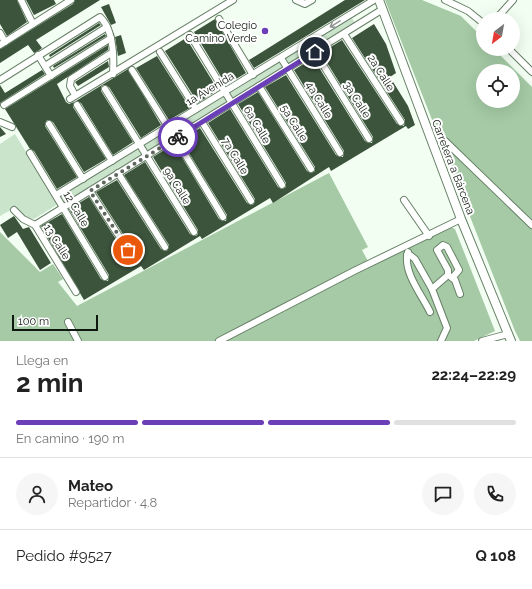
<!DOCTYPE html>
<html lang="es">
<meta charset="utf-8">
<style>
:root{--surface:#fff;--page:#f6f6f6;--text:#222;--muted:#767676;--line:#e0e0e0;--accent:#6a3fb7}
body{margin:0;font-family:Raleway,sans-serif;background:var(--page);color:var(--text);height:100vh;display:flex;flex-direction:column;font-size:15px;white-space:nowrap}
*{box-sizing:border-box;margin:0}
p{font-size:13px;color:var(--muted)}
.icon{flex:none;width:22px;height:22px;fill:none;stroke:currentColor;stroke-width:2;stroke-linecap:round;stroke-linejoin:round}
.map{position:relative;height:341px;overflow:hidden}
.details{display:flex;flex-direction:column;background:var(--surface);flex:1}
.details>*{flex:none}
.needle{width:26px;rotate:211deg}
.tools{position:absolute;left:476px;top:12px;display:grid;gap:8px}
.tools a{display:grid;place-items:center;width:44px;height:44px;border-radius:50%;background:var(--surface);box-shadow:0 4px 16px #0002;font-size:20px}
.scale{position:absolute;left:12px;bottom:10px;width:86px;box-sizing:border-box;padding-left:4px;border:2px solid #0e180e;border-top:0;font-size:11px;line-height:14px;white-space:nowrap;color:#0e180e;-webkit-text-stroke:3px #fff;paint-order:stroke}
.pin{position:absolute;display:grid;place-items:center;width:34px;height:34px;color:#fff;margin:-17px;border:2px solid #fff;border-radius:50%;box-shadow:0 1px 4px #0007}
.courier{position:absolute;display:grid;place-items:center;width:40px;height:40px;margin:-20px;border:3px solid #6a3fb7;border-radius:50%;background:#fff;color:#222;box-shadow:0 1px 5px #0007}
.overview em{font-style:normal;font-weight:700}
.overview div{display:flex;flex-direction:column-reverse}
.overview{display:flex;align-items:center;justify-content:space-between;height:68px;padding:0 16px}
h1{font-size:26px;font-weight:700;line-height:30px}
.bar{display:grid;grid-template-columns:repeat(4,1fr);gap:6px 4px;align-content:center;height:48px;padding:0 16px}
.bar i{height:5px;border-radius:3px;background:var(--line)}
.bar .current{background:var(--accent)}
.bar p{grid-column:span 4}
.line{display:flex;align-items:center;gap:10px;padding:0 16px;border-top:1px solid var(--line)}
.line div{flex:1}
.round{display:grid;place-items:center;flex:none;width:42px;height:42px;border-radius:21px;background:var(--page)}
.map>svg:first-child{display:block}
.green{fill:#cae3cb}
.forest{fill:#a5caa5;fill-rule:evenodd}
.building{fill:#3c533c}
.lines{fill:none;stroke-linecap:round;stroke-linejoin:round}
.minor-casing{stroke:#688068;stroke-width:8}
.major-casing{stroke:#688068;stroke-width:10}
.minor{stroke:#fff;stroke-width:6}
.major{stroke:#fff;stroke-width:8}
.oneway{stroke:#939793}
.done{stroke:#5e685e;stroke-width:4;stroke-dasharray:0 7.2}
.route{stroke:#6a3fb7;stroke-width:5}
.poi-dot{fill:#6a3fb7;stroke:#fff;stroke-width:1.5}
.labels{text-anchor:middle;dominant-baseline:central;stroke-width:4;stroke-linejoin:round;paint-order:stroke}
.poi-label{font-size:11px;fill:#0e180e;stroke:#fff;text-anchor:end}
.street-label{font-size:11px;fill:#0e180e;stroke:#fff}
</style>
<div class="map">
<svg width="532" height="341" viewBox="0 0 532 341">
<rect width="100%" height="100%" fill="#f2fef2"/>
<g class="green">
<polygon points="350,15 357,26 63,208 56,195"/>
<polygon points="15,134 58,204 34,219 29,218 25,220 16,207 0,216 0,144"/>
</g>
<g class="forest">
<path d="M 385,0 L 422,0 L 461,16 L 483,38 L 483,49 L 494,49 L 532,87 L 532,341 L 520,341 L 515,331 ZM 483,71 L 513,71 L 513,101 L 483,101 Z"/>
<polygon points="329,173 368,247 362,250 370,265 451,227 455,229 495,331 474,341 0,341 0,232 40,272 53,264 63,279 58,282 77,306"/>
</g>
<g class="building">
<polygon points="0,0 17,0 27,22 7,36 0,24"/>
<polygon points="26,0 54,0 56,4 34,15"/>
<polygon points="75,0 100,0 36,40 42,48 38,51 34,53 28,45 0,63 0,49 73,4"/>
<polygon points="345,0 365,0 254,68 249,60"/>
<polygon points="109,4 116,23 111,25 101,7"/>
<polygon points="215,19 246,73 226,85 194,32"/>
<polygon points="99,23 101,25 50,57 49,55"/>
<polygon points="374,24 386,44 396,73 390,77 408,106 415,125 408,129 406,126 331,171 329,167 273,203 270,198 202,239 200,236 144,270 141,266 84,300 41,226 62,214 101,279 105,281 108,281 109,275 69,209 89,197 131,263 137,265 139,259 96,192 117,180 161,249 167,251 169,245 124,175 145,162 190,234 196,236 198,234 198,230 153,157 174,144 219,219 223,221 226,221 227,215 181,140 200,128 247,203 253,205 255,199 208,123 230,109 278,187 282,189 286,187 286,183 238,104 258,92 307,171 311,173 315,171 315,167 265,87 286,75 336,155 340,157 343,157 344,151 294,70 313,58 365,141 369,143 372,143 373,137 321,53 342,40 397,124 404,126 405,120 352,38"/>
<polygon points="105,34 106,36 54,68 53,66"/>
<polygon points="121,35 126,53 118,56 115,37"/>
<polygon points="186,38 218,90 198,103 165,51"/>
<polygon points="108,45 108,50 57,84 66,102 69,104 74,102 73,107 106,159 84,172 53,122 47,120 45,126 77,177 57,189 34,151 30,149 5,109"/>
<polygon points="157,56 190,108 169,120 136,68"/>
<polygon points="108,61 109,67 78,86 75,82"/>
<polygon points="128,69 161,125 141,138 109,87 103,85 101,87 101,91 133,142 113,155 81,103 76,101"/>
<polygon points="42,70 45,74 0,103 0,85 5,93"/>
<polygon points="0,127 6,134 0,137"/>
<polygon points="14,216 23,229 29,227 51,263 40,270 17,232 8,238 0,225"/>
</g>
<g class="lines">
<g class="minor-casing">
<g id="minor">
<polyline points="21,0 33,24"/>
<polyline points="296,0 305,4 312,0"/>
<polyline points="445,0 468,11 483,23"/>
<polyline points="219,19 253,75"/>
<polyline points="496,19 513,0"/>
<polyline points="0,33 5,42"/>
<polyline points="344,34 401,122"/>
<polyline points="190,35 282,185"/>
<polyline points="0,45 71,0"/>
<polyline points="509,49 532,72"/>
<polyline points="160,52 196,109"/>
<polyline points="315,52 369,139"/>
<polyline points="38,55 51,76"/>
<polyline points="281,58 340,153"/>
<polyline points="45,66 107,27"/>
<polyline points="132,70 168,127"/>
<path d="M 0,80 L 100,17 C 114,30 114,56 113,74"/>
<polyline points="259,86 311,169"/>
<polyline points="105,89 194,232"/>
<polyline points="75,95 70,86 71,79 113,52"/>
<polyline points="70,99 233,0"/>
<polyline points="4,105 111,38"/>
<polyline points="77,105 112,161"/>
<polyline points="0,122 12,127"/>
<polyline points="202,122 251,201"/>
<polyline points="49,124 83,179"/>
<polyline points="175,138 223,217"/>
<polyline points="445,141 532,225"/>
<polyline points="30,153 105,277"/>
<polyline points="118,173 165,247"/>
<polyline points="90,191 135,261"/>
<polyline points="56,195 374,0"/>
<polyline points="404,200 429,236"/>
<polyline points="14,210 23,219 35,225 76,292"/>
<polyline points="35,225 383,9"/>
<path d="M 408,252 C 402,271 422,295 430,312"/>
<polyline points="407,255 410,255 415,259 432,289 447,328 441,341"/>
<polyline points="451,277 455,280 460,294"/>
<polyline points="432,289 448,275 448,270 437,250 443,245 447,247 459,270 453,277"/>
<polyline points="68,322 78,341"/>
<polyline points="219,341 354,271 461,219"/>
<polyline points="482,341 508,334"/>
</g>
</g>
<g class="major-casing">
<polyline id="major" points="379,0 461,219 511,341"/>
</g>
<use href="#minor" class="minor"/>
<use href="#major" class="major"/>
</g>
<defs><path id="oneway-shaft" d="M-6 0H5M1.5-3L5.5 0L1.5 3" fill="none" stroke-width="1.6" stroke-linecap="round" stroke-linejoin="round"/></defs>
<use class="oneway" href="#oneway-shaft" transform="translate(335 24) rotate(148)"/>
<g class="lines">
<polyline class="done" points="128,250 90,191 178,137"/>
<polyline class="route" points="178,137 315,52"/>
</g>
<circle class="poi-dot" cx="265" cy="31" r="4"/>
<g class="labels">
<g class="poi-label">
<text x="257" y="25">Colegio<tspan x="257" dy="13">Camino Verde</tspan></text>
</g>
<g class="street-label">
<text transform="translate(381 73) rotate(58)">2a Calle</text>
<text transform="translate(210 89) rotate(-31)">1a Avenida</text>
<text transform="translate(319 100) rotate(59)">4a Calle</text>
<text transform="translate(357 100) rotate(58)">3a Calle</text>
<text transform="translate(294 123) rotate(58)">5a Calle</text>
<text transform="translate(257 125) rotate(59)">6a Calle</text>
<text transform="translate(235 156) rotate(59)">7a Calle</text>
<text transform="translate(453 167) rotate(69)">Carretera a Bárcena</text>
<text transform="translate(177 186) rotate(58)">9a Calle</text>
<text transform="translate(76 209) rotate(59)">12 Calle</text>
<text transform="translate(57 242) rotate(58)">13 Calle</text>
</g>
</g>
</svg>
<div class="tools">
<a><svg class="needle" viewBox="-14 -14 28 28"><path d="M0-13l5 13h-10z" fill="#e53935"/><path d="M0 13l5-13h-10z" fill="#767676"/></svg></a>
<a><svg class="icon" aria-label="locate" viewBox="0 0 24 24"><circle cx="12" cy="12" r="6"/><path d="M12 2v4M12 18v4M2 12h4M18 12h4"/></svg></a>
</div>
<div class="scale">100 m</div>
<div class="pin" style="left:128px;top:250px;background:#ea580c"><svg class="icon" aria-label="bag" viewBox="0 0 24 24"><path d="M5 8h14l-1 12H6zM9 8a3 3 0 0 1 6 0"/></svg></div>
<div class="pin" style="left:315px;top:52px;background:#1f2937"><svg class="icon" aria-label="home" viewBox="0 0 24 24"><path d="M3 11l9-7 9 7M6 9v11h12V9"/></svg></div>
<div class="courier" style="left:178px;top:137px"><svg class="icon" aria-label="bike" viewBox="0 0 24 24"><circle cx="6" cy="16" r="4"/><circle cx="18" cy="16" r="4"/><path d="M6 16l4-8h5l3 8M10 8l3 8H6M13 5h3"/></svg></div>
</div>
<section class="details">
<div class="overview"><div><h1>2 min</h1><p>Llega en</p></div><em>22:24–22:29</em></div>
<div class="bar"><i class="current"></i><i class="current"></i><i class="current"></i><i></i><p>En camino · 190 m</p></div>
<div class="line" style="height:72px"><a class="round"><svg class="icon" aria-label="person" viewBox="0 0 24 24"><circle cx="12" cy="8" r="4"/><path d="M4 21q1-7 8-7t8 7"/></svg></a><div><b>Mateo</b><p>Repartidor · 4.8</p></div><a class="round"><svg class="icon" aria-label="chat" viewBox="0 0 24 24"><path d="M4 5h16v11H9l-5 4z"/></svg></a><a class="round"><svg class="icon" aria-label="phone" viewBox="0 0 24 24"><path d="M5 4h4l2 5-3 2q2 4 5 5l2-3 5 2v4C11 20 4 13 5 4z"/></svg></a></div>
<div class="line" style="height:52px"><div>Pedido #9527</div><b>Q 108</b></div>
</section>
